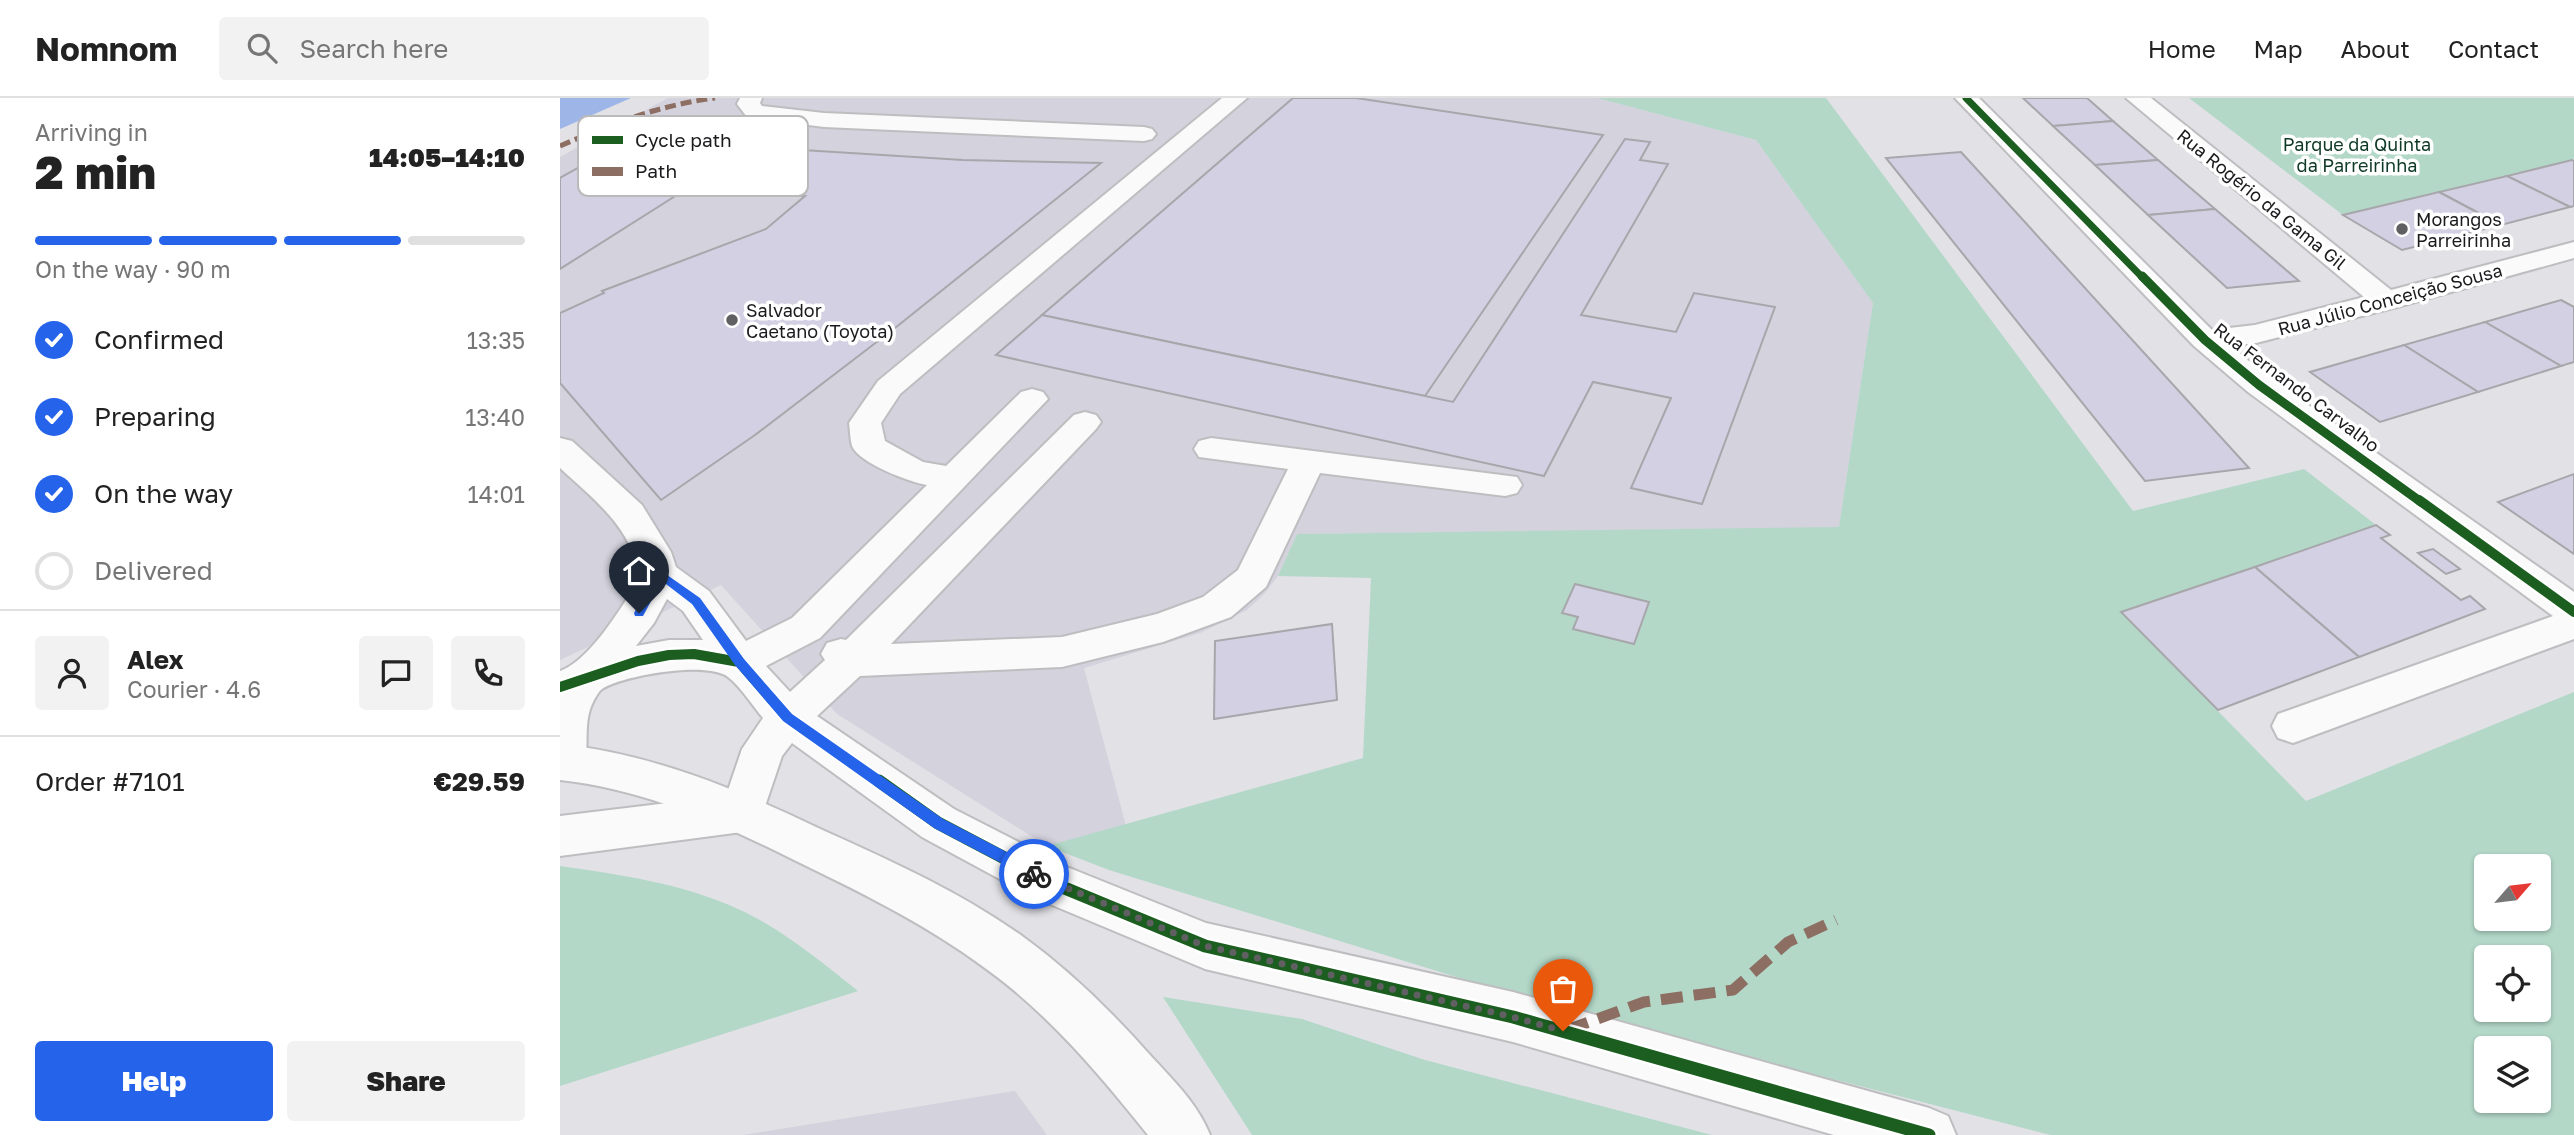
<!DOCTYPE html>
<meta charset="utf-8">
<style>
:root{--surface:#fff;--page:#f2f2f2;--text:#222;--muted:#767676;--line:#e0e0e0;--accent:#2563eb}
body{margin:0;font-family:"Golos Text",sans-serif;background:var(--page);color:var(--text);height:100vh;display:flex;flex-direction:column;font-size:26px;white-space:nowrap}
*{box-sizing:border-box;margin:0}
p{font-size:23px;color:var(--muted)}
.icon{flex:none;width:38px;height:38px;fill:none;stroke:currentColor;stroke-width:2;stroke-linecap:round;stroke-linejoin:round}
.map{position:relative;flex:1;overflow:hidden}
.side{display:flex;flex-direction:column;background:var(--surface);width:560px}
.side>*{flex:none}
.needle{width:46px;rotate:62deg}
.buttons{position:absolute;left:1914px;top:756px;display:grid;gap:14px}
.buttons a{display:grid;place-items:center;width:77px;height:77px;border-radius:7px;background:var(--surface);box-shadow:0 2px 5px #0004;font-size:35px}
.pin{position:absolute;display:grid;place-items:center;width:60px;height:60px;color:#fff;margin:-72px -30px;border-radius:50% 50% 50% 0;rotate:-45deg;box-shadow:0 0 7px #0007}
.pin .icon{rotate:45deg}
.courier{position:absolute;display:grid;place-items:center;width:70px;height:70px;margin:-35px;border:5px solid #2563eb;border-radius:50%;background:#fff;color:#222;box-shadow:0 2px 9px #0007}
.summary em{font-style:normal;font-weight:800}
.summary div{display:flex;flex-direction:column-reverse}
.summary{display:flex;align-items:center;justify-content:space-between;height:119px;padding:0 35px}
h1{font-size:46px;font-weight:800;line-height:52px}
.bar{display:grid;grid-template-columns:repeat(4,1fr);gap:10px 7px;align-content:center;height:84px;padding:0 35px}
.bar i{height:9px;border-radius:5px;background:var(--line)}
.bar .on{background:var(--accent)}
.bar p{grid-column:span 4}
.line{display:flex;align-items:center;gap:18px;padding:0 35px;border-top:2px solid var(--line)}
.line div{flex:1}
.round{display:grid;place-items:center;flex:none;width:74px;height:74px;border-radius:7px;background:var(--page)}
ol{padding:0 35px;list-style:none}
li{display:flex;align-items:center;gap:21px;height:77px}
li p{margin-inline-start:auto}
li .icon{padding:7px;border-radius:50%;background:var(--accent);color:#fff;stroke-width:4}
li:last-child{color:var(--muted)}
li i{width:38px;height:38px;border:4px solid var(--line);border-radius:50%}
.primary-button{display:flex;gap:14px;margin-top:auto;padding:14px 35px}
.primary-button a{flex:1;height:80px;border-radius:7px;background:var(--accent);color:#fff;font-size:28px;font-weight:800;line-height:80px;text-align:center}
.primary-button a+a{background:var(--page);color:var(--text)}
header{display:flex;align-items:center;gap:42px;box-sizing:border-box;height:98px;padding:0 35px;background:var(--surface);border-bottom:2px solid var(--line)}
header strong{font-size:33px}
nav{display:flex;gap:38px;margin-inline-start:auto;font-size:24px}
.search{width:490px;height:63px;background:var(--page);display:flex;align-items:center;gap:18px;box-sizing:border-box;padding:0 24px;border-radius:7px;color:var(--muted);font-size:26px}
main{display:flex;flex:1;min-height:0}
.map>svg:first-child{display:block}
.built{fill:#d3d2dd}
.green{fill:#b3d8c8;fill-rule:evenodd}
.water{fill:#9db5e7}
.building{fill:#d2d0e2;stroke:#a7a7ab;stroke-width:2}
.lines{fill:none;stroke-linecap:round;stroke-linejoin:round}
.minor-casing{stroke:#bebec1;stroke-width:4}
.major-casing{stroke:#bebec1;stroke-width:4}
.minor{fill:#fafafb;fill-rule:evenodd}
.major{fill:#fafafb;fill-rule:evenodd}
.quiet-far1{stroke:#8d6e63;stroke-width:5;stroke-dasharray:11 5;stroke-linecap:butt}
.quiet{stroke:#8d6e63;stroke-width:11;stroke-dasharray:22 11;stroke-linecap:butt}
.cycleway-far3-casing{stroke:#fff;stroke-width:10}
.cycleway-far2-casing{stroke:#fff;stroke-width:12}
.cycleway-far1-casing{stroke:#fff;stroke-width:15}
.cycleway-casing{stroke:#fff;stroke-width:18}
.cycleway-far3{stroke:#1b5e20;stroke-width:7}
.cycleway-far2{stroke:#1b5e20;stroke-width:9}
.cycleway-far1{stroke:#1b5e20;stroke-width:10}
.cycleway{stroke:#1b5e20;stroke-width:13}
.route{fill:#2563eb}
.done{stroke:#606063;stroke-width:7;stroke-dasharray:0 12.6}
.poi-dot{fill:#606063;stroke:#fff;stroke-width:2.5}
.labels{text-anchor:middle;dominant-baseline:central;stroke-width:7;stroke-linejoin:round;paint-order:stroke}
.far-park-label{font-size:18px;fill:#0f3927;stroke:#fff}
.far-street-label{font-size:18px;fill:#1b1a1d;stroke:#fff}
.far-poi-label{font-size:18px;fill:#1b1a1d;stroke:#fff;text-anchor:start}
.key{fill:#fff;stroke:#bbbabb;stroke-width:2}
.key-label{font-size:19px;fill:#1b1a1d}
</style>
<header>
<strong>Nomnom</strong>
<div class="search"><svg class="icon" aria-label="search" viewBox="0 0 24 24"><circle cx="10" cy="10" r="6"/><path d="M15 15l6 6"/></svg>Search here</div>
<nav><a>Home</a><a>Map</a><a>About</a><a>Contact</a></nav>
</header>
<main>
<section class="side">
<div class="summary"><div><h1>2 min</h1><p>Arriving in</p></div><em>14:05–14:10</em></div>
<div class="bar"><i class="on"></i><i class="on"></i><i class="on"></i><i></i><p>On the way · 90 m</p></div>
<ol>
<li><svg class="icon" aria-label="check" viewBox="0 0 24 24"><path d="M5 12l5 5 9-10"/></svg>Confirmed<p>13:35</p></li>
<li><svg class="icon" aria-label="check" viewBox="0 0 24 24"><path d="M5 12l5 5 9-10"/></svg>Preparing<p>13:40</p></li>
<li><svg class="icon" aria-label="check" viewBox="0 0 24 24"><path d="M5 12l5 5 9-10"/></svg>On the way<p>14:01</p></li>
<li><i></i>Delivered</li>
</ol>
<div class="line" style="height:126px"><a class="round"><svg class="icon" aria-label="person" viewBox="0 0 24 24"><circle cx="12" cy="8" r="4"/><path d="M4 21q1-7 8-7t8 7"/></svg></a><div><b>Alex</b><p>Courier · 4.6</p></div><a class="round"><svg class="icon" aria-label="chat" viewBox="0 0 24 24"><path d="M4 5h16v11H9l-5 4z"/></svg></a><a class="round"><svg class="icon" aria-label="phone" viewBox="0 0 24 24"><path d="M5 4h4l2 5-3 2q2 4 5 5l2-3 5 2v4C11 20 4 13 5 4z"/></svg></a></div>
<div class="line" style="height:91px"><div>Order #7101</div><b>€29.59</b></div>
<div class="primary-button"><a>Help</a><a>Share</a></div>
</section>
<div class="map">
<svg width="2014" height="1037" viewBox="0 0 2014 1037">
<rect width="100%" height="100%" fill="#e1e1e6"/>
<g class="built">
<polygon points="108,0 1037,0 1196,42 1313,205 1279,430 737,436 718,478 704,496 687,512 640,535 524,570 566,728 487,748 277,616 161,487 0,562 0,59"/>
<polygon points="455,993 487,1037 183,1037 454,993"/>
</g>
<g class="green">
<path d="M 1037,0 L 1266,0 L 1573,413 L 1744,371 L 1816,427 L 1561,514 L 1746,703 L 2014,594 L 2014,1037 L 1491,1037 L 1007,913 L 549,772 L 487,748 L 803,660 L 811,480 L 718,478 L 737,436 L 1279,429 L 1313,205 L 1196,42 ZM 1927,768 L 1979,768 L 1979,821 L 1927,821 ZM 1927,859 L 1979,859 L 1979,912 L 1927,912 ZM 1927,950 L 1979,950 L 1979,1003 L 1927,1003 Z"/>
<polygon points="1629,0 2014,0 2014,61 1783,117"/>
<path d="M 0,768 C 61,777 121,785 178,811 C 222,831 260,863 298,893 L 0,988 Z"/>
<polygon points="603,899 742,921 865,962 1152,1037 692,1037"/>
</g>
<polygon class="water" points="0,0 71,0 0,31"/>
<g class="building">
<polygon points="733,0 796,0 1043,37 865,298 482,217"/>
<polygon points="1463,0 1527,0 1553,23 1493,28"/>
<polygon points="1553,23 1598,62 1535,67 1493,28"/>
<polygon points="75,38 192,49 403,62 541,65 335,230 195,337 101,402 0,285 0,215 44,195 42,193 206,131 245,98 128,90 0,171 0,80"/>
<polygon points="1065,41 1090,44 1080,62 1108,66 1021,217 1116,234 1134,195 1215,209 1142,406 1071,390 1111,300 1033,284 984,378 436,257 482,217 893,304"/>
<polygon points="1401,54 1689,370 1585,383 1326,60"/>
<polygon points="1598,62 1655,111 1588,117 1535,67"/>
<polygon points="2012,62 2014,63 2014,108 2010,109 1947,78"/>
<polygon points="1947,78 2010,109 1941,127 1879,94"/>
<polygon points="1879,94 1941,127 1842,152 1783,117"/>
<polygon points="1655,111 1739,183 1667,190 1588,117"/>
<polygon points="2001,202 2014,209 2014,264 2001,268 1925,224"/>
<polygon points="1925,224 2001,268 1918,294 1844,247"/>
<polygon points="1844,247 1918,294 1820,324 1750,274"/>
<polygon points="2014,376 2014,456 1938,404"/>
<polygon points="1816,427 1830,437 1821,440 1901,502 1910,498 1925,511 1799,559 1695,469"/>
<polygon points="1873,451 1900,471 1886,476 1858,455"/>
<polygon points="1695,469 1799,559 1658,612 1561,514"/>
<polygon points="1015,486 1089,504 1074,546 1013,531 1018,519 1002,515"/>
<polygon points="772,526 777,602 654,621 655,543"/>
</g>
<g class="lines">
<g class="minor-casing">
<g id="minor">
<polygon points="180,0 202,0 200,5 202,8 264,15 584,29 592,31 596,36 592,41 584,43 264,29 187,19 177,6"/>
<path d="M 662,0 L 687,0 L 340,296 L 321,325 L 325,343 L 363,364 L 386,368 L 461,294 L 472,291 L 483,294 L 488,301 L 260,540 L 206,568 L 230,594 L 265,562 L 261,556 L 267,545 L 281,541 L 286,542 L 514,317 L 525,314 L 536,317 L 541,324 L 536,331 L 331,546 L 502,539 L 597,516 L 643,499 L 678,472 L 728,371 L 639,359 L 634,351 L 639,343 L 651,340 L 957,379 L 962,387 L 957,395 L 945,398 L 760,375 L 706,489 L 671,519 L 603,544 L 502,569 L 300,578 L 257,618 L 394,711 L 507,769 L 646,825 L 953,894 L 1369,1010 L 1388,1018 L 1396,1037 L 1274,1037 L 953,944 L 645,871 L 473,799 L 362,739 L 232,645 L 222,658 L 198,729 L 182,734 L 0,758 L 0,718 L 166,698 L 182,651 L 203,620 C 192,607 181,589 168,579 C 148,563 64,577 42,591 C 39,593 35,600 33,604 C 21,628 32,654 21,677 L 6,682 L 0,680 L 0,573 C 30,563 66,504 81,476 C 66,425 38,405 0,370 L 0,340 L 12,343 L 82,407 L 111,454 L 116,469 L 149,493 L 186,543 L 232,520 L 367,387 C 349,384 299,365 292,348 C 290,341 290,332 289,325 L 318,283 ZM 107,501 L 123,513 L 143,542 L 109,542 L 76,548 L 94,525 Z"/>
<polygon points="1395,0 1419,0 1652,232 1695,227 1804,199 1566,0 1591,0 1831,192 2014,144 2014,160 1837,209 1696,245 1670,248 1710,280 2014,494 2014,541 1733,645 1718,640 1712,628 1718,616 1993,518 1688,294 1634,248"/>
</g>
</g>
<g class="major-casing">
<path id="major" d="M 0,646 C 91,656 174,690 256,729 C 327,761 399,793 462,838 C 509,872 552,914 590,957 C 613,982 638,1006 650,1037 L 588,1037 C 540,977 488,915 425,870 C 363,824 294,791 226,758 C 153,722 81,691 0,682 Z"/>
</g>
<use href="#minor" class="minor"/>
<use href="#major" class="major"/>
<path class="quiet-far1" d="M 0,48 C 50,26 100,7 155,0"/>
<polyline class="quiet" points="1007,932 1084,904 1173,892 1228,844 1276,822"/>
<g class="cycleway-far3-casing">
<polyline id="cycleway-far3" points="1406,0 1583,180"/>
</g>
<g class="cycleway-far2-casing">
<polyline id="cycleway-far2" points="1582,178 1645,242 1699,287 1861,404"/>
</g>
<g class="cycleway-far1-casing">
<g id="cycleway-far1">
<polyline points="1859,402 2014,514"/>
<polyline points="0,589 78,563 109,557 134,556 179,564 228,620 321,685"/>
</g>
</g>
<g class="cycleway-casing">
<polyline id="cycleway" points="319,683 378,725 490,784 645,848 953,919 1369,1037"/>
</g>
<use href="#cycleway-far3" class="cycleway-far3"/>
<use href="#cycleway-far2" class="cycleway-far2"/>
<use href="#cycleway-far1" class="cycleway-far1"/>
<use href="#cycleway" class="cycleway"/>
</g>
<polygon class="route" points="100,472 140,500 184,561 232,616 383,721 479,771 479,780 470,780 374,730 223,623 175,567 132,506 102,483 83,518 75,518 74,515 95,476"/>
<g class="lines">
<polyline class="done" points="474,776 645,848 953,919 1003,933"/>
</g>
<g class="poi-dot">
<circle cx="1842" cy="131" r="7"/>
<circle cx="172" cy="222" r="7"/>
</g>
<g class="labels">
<g class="far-park-label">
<text x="1797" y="46">Parque da Quinta<tspan x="1797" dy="21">da Parreirinha</tspan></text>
</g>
<g class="far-street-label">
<text transform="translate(1702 101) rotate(39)">Rua Rogério da Gama Gil</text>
<text transform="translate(1830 201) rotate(-15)">Rua Júlio Conceição Sousa</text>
<text transform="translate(1737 289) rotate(37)">Rua Fernando Carvalho</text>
</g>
<g class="far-poi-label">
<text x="1856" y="121">Morangos<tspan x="1856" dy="21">Parreirinha</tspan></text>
<text x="186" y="212">Salvador<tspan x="186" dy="21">Caetano (Toyota)</tspan></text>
</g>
</g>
<rect x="18" y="18" width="230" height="80" rx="10" class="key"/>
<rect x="32" y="38" width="31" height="8" fill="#1b5e20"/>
<rect x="32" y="69" width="31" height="9" fill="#8d6e63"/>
<g class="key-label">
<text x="75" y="49">Cycle path</text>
<text x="75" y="80">Path</text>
</g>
</svg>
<div class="buttons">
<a><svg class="needle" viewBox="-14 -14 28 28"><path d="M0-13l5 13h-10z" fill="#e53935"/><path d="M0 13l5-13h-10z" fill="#767676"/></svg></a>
<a><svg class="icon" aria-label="locate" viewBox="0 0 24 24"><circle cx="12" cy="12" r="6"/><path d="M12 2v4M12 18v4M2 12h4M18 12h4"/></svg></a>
<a><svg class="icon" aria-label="layers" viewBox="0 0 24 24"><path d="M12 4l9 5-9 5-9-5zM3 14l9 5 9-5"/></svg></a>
</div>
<div class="pin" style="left:1003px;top:933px;background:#ea580c"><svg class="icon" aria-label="bag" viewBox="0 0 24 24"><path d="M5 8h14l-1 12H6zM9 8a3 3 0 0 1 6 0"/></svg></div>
<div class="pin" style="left:79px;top:515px;background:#1f2937"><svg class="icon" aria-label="home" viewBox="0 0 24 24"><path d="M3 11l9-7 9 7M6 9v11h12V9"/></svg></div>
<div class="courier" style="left:474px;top:776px"><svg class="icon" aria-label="bike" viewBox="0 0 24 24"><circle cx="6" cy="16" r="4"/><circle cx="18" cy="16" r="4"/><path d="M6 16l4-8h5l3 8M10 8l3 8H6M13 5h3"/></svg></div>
</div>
</main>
